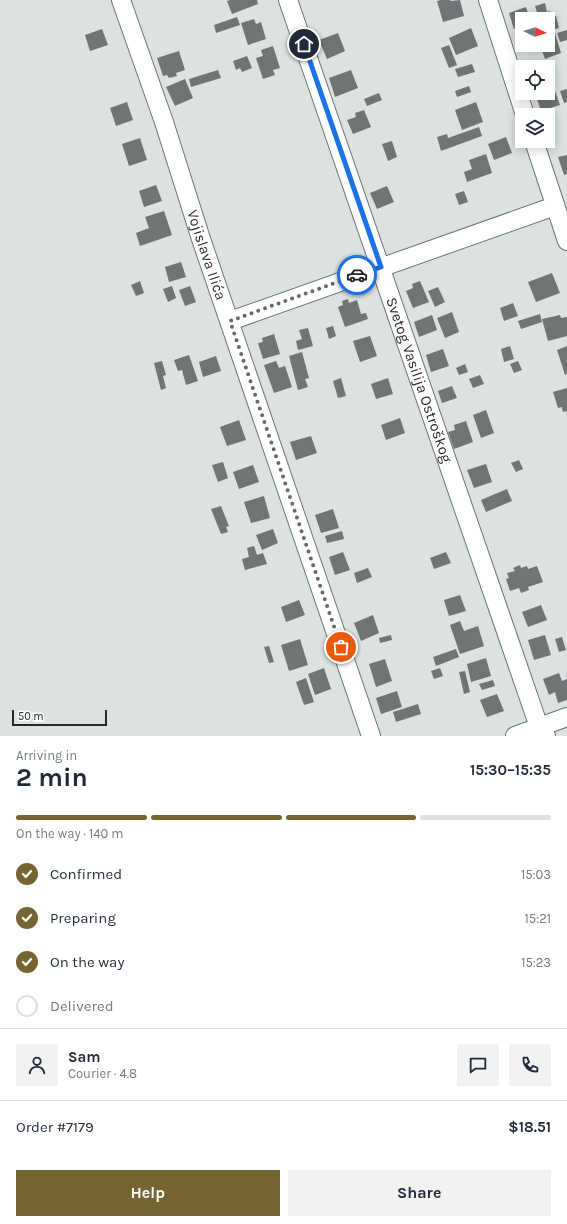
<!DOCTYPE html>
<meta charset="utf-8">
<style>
:root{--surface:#fff;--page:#f2f2f3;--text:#1f2937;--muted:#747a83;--line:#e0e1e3;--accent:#756533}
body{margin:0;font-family:Karla,sans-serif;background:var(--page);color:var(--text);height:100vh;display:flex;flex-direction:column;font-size:15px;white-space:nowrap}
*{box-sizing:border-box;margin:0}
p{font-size:13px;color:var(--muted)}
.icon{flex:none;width:22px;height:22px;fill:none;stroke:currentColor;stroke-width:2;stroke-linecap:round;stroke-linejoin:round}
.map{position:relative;height:736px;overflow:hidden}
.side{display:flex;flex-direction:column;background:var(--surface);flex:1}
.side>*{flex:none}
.needle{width:26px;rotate:95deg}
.tools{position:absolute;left:515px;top:12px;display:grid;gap:8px}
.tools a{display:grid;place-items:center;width:40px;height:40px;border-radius:0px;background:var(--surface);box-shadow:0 2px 10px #0003;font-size:20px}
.scale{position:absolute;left:12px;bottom:10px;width:95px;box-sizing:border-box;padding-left:4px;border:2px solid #262828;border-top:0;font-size:11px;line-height:14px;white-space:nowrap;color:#262828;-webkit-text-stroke:3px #fff;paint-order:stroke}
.pin{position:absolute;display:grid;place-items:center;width:34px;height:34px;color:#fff;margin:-17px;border:2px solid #fff;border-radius:50%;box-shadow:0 1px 4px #0007}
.courier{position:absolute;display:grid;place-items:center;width:40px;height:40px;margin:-20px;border:3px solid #1a73e8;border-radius:50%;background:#fff;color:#222;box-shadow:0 1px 5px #0007}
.summary em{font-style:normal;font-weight:700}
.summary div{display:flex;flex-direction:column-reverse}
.summary{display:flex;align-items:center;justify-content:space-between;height:68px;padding:0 16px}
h1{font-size:26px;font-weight:700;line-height:30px}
.bar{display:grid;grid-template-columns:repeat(4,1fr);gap:6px 4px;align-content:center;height:48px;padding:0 16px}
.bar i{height:5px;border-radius:3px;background:var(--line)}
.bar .active{background:var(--accent)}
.bar p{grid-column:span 4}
.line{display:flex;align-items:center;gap:10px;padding:0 16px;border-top:1px solid var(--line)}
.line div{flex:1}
.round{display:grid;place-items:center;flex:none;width:42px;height:42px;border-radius:0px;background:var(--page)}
ol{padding:0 16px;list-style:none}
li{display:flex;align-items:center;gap:12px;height:44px}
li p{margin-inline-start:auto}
li .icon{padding:4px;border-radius:50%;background:var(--accent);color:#fff;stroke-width:4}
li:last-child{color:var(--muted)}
li i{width:22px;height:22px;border:2px solid var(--line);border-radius:50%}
.button{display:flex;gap:8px;margin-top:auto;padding:8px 16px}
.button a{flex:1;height:46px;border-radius:0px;background:var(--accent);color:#fff;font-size:16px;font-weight:700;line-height:46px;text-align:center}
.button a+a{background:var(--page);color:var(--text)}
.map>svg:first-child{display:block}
.building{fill:#707475}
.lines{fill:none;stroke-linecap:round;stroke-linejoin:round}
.minor-casing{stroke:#6e7374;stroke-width:20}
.minor{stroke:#fff;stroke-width:18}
.done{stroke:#666969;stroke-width:4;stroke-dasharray:0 7.2}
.route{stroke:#1a73e8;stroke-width:5}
.labels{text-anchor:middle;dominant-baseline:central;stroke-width:4;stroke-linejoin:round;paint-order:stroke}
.street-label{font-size:15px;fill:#262828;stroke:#fff}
</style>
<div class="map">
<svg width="567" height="736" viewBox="0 0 567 736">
<rect width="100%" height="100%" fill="#dce1e2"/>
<g class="building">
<polygon points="230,0 257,0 258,4 232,14 227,1"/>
<polygon points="441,0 450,0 451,1 460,0 464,16 443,22 437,1"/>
<polygon points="545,3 547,12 550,11 552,17 556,16 559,28 548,31 548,19 539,19 535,6"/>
<polygon points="526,7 530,19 522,19 522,27 514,29 509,13"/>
<polygon points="237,17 240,25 216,33 214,25"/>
<polygon points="254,19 256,24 261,22 266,39 248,45 241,23"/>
<polygon points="471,28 478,46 456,55 449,38"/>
<polygon points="102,29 108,45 90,51 85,35"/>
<polygon points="567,30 567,40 560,42 557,33"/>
<polygon points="338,33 345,51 327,59 319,40"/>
<polygon points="555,33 561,53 545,59 540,45 548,45 548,35"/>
<polygon points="449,45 457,65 449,68 441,48"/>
<polygon points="273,46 280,68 273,70 275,75 263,79 256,58 263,56 261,50"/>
<polygon points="179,51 185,70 176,73 177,76 169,78 167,75 163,76 157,58"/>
<polygon points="247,56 252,68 242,72 240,68 236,70 233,61"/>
<polygon points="472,64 475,72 458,77 455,69"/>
<polygon points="218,70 221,78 191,87 189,79"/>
<polygon points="351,70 358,88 335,97 329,78"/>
<polygon points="185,79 193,98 175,106 166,87"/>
<polygon points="553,85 560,105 541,111 535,93 548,93 548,87"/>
<polygon points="469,86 471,92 457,97 455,91"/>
<polygon points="567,89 567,102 564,103 560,91"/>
<polygon points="379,93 382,100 367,106 364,99"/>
<polygon points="127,102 133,120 116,126 110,108"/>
<polygon points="476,102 483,122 462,130 455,110"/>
<polygon points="364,110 371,127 353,134 347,120 356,117 355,113"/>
<polygon points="479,127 482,136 441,151 437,137 447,134 448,138"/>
<polygon points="506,137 512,153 494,160 488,144"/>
<polygon points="140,138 147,160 129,166 122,144"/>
<polygon points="392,141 397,157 388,161 382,144"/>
<polygon points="486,154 492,173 467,182 464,172 472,169 469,160"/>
<polygon points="567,155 567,174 564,175 558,157"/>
<polygon points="156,185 162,201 144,207 139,191"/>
<polygon points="387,186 394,202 377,209 370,193"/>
<polygon points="464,191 468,202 459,205 455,194"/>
<polygon points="164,211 172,235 140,246 136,233 149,228 145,217"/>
<polygon points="181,262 186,277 169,282 165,267"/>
<polygon points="552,273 560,293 536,302 528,282"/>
<polygon points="140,281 144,293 136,296 131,285"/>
<polygon points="420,281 429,302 413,308 406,291 413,288 412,284"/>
<polygon points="172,286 176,298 168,302 163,289"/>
<polygon points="190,286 196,302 185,306 179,290"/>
<polygon points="438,287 445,302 435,307 428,291"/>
<polygon points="348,299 349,303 357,300 361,314 366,313 368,319 345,327 338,307 343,305 342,301"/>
<polygon points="513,303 518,316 504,321 500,308"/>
<polygon points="452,312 459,332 445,338 437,318"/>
<polygon points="540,314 542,322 521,329 518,321"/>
<polygon points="432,315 437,330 419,337 414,322"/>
<polygon points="560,315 561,318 567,317 567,336 548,341 542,319"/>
<polygon points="333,326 336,336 329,339 326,328"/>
<polygon points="308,328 313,346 298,350 296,341 302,339 299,330"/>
<polygon points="274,334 280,354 263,359 258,343 263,342 262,338"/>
<polygon points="370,336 377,356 360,362 353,341"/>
<polygon points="510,346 514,359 504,362 501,349"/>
<polygon points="567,346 567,374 565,375 557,350"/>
<polygon points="443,349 449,366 431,372 426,355"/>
<polygon points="302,352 309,378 305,379 308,387 298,390 289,356"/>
<polygon points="189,355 198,381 186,385 182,370 178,371 174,360"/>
<polygon points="216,356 221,371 203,377 199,362"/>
<polygon points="162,361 166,375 163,376 166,388 161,390 154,363"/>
<polygon points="276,361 279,368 285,366 292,387 274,393 264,365"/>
<polygon points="518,361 522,370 514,373 510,364"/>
<polygon points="465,364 468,372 459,375 456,368"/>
<polygon points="480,375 484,384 473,388 469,379"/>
<polygon points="341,378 346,396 338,398 333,381"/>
<polygon points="388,378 393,394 376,399 371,384"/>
<polygon points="452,386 457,398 442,403 438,391"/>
<polygon points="567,388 567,411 563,412 562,407 558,408 553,392"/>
<polygon points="486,410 494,433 481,438 473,415"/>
<polygon points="400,418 405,433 386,440 381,425"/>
<polygon points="239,420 246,440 227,446 220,427"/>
<polygon points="466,421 473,442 454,449 448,432 455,430 454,425"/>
<polygon points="311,436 317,453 296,460 290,442"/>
<polygon points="519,460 523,469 516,472 511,463"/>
<polygon points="223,462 228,478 218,482 212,465"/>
<polygon points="486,464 492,482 474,488 467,470"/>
<polygon points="253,465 259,482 239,489 233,472"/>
<polygon points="507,489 512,501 486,512 481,500"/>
<polygon points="264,496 270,518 251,523 244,502"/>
<polygon points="221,506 229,526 226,527 228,532 221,534 211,509"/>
<polygon points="333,509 339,528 321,533 315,515"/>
<polygon points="273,529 278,543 262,550 256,535"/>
<polygon points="342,531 344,539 327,543 325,536"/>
<polygon points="254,546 257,555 263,553 267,564 245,570 242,559 249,557 247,548"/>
<polygon points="343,552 350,570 335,575 329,557"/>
<polygon points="446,552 451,563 434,569 430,558"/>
<polygon points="520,565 521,568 527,566 528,569 537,566 543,582 528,587 529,590 521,593 519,588 510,591 506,579 509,578 507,573 515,571 513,568"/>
<polygon points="368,568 372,577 357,583 354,573"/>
<polygon points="460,595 466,611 449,616 444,600"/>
<polygon points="299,600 305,615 286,622 281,607"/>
<polygon points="541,605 547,620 528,627 522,612"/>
<polygon points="373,615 379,633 361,641 354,623"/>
<polygon points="460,621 464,631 478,626 484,646 460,654 450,625"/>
<polygon points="391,635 392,640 380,643 379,638"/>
<polygon points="545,635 551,655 534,660 528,640"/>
<polygon points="562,637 566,650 559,652 555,639"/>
<polygon points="300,639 308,665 289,671 281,645"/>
<polygon points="269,646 274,662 269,663 264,647"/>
<polygon points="456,649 459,657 436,666 433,657"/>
<polygon points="486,658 491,676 471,682 467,664"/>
<polygon points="385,659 392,681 376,687 369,664"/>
<polygon points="324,668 331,689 315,695 308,674"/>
<polygon points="440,668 443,676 434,679 431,671"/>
<polygon points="465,671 470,692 464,694 459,672"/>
<polygon points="559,673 562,681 567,679 567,700 558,703 555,692 549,695 543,679"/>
<polygon points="306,678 314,702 304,705 296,682"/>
<polygon points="493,680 495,686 482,690 479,684"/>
<polygon points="397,691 402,707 381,714 376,698"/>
<polygon points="497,694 504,711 487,717 480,700"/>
<polygon points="418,704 421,714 396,722 393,712"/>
</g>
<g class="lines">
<g class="minor-casing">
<g id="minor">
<path id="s1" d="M 121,0 L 164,122 L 201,239 L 371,736"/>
<path id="s2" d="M 288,0 L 539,727 L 546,736"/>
<polyline points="488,0 525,115"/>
<polyline points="534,141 567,241"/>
<polyline points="230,321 555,206"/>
<polyline points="515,736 567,717"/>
</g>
</g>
<use href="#minor" class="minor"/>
</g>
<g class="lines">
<polyline class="done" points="341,647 230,321 357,275"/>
<polyline class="route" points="304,44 381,267 357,275"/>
</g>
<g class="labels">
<g class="street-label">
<text stroke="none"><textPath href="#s1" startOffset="269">Vojislava Ilića</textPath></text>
<text stroke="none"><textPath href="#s2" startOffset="402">Svetog Vasilija Ostroškog</textPath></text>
</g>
</g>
</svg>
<div class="tools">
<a><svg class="needle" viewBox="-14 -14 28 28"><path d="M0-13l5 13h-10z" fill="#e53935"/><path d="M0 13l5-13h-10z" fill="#747a83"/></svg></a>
<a><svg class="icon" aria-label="locate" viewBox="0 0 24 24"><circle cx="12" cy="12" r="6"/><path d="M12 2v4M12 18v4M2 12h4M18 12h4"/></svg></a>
<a><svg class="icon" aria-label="layers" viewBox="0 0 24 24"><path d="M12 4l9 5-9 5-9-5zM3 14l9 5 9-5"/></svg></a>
</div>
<div class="scale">50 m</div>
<div class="pin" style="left:341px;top:647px;background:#ea580c"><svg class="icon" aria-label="bag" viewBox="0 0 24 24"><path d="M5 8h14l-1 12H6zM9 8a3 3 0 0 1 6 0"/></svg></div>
<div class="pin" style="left:304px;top:44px;background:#1f2937"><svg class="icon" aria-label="home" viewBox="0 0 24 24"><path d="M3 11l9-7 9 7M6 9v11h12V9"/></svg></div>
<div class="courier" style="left:357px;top:275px"><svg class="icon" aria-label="car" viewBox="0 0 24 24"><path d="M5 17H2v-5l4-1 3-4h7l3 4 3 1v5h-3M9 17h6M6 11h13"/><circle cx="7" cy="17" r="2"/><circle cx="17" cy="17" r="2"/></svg></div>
</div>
<section class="side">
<div class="summary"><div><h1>2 min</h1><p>Arriving in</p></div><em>15:30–15:35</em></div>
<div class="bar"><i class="active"></i><i class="active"></i><i class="active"></i><i></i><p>On the way · 140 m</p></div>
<ol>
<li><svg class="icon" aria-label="check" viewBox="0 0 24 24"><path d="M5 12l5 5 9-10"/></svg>Confirmed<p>15:03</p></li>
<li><svg class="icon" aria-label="check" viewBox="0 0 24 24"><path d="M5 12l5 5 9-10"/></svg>Preparing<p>15:21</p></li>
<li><svg class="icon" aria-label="check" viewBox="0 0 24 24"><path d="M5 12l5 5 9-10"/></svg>On the way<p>15:23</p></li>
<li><i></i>Delivered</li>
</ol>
<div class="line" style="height:72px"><a class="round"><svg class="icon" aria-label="person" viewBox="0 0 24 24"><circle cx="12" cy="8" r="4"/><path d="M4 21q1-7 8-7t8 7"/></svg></a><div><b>Sam</b><p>Courier · 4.8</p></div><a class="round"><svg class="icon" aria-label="chat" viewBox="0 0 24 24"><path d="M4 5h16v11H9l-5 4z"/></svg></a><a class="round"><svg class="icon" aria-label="phone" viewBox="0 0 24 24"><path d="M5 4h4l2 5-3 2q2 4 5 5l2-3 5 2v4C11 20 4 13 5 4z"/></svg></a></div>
<div class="line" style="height:52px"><div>Order #7179</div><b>$18.51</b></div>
<div class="button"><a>Help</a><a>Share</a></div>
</section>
